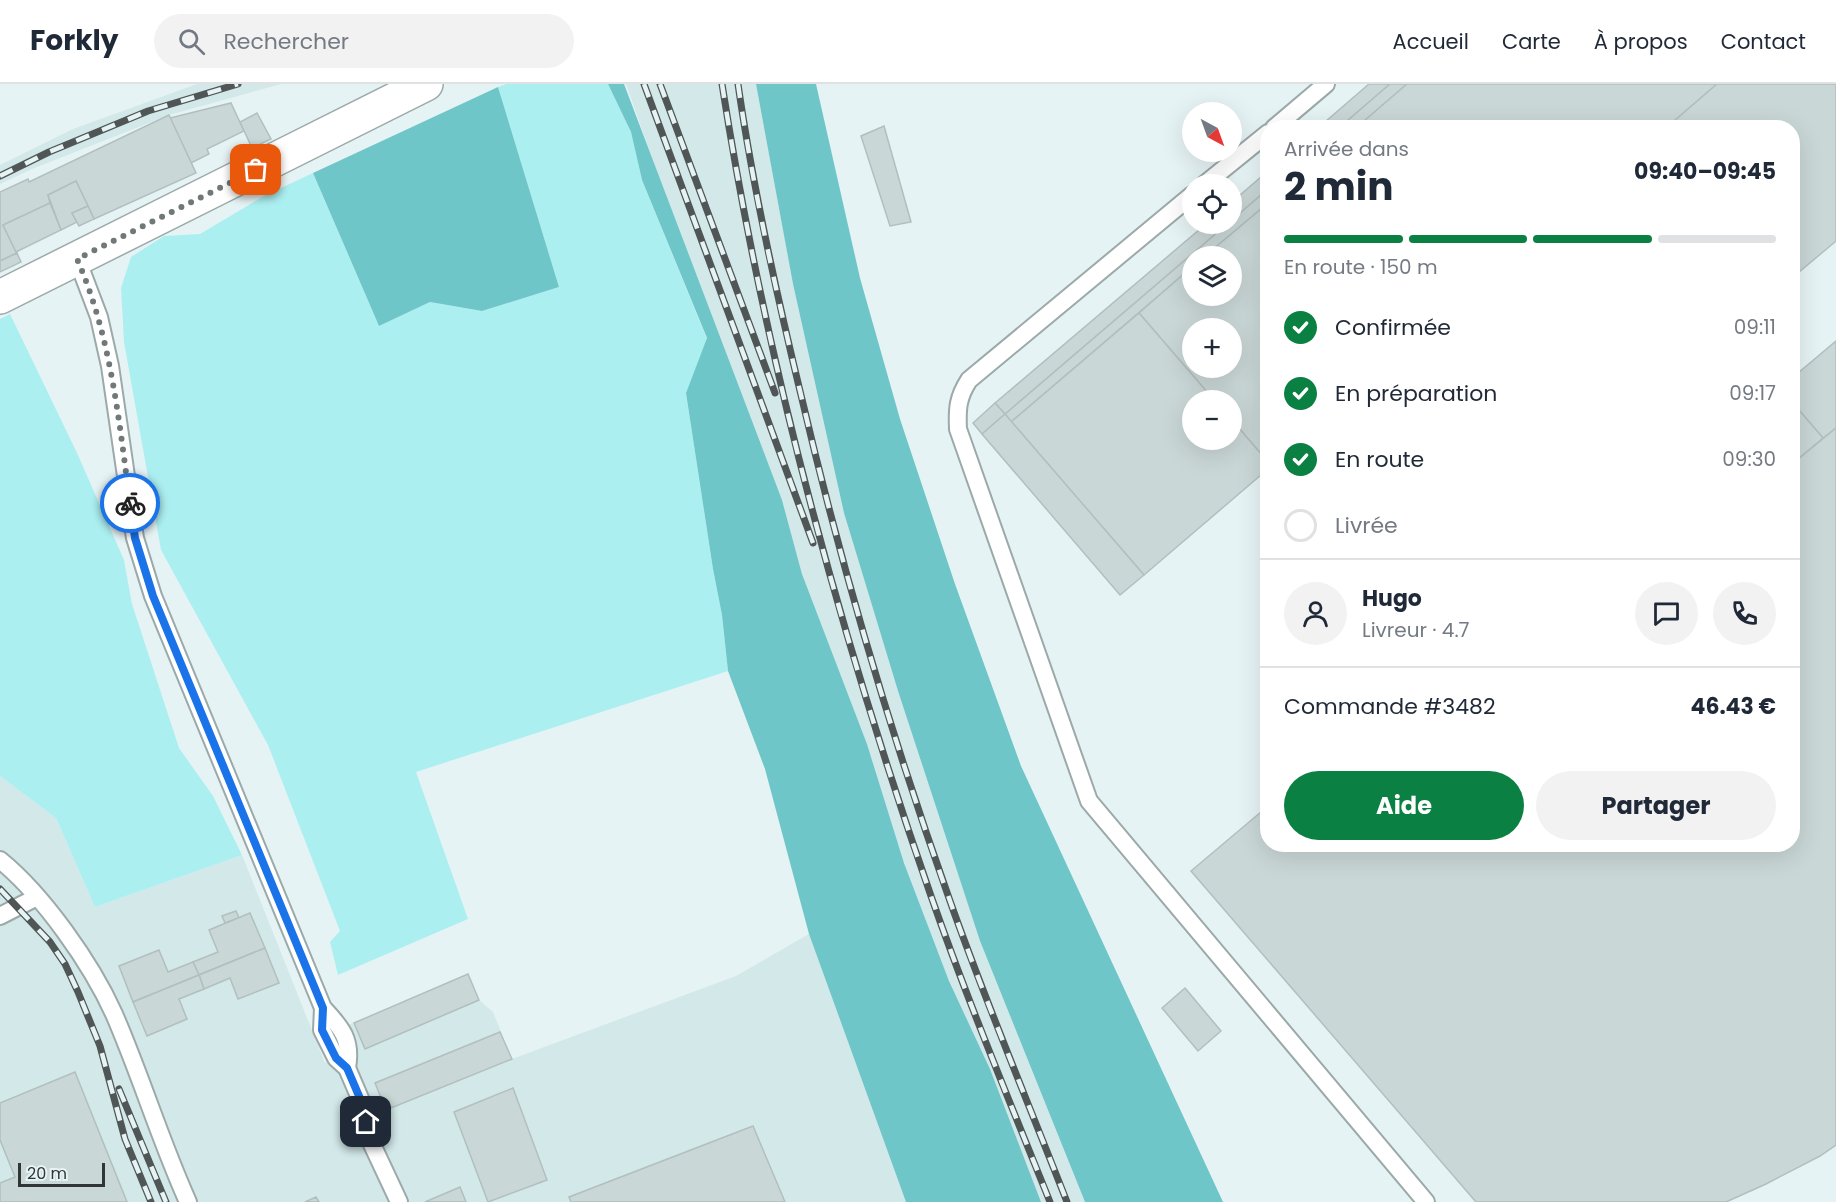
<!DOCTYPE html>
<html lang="fr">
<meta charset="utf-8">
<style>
:root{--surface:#fff;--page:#f2f2f3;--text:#1f2937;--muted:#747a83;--line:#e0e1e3;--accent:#0b8043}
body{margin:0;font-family:Poppins,sans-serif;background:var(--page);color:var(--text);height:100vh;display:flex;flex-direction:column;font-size:22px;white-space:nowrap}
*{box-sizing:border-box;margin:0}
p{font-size:20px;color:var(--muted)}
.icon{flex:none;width:33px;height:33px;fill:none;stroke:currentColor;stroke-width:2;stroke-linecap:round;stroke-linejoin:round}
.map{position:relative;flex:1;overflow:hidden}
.side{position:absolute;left:1260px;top:36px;width:540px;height:732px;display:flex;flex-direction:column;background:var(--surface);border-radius:24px;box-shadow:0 6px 24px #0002}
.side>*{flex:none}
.needle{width:39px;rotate:139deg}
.tools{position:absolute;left:1182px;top:18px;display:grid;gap:12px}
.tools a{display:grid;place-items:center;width:60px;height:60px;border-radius:50%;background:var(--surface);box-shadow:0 6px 24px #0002;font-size:30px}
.scale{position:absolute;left:18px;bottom:15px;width:87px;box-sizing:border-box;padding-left:6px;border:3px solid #303535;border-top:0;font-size:16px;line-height:21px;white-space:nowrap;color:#303535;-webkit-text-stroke:4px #e6f3f4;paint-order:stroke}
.pin{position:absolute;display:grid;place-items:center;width:51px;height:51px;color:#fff;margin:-26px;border-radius:12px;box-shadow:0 3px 9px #0006}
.courier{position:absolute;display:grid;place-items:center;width:60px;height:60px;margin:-30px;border:4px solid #1a73e8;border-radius:50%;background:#fff;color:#222;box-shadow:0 2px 8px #0007}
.headline em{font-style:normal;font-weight:700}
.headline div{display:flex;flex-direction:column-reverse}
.headline{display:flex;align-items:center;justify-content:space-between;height:102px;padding:0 24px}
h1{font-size:39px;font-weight:700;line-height:45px}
.bar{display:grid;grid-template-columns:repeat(4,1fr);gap:9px 6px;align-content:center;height:72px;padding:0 24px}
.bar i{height:8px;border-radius:4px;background:var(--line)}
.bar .current{background:var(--accent)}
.bar p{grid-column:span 4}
.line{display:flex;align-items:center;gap:15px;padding:0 24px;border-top:2px solid var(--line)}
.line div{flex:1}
.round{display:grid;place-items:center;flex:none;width:63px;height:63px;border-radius:32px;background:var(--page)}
ol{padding:0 24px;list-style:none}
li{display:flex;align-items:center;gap:18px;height:66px}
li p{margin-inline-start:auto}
li .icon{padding:6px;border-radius:50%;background:var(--accent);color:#fff;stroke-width:4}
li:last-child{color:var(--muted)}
li i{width:33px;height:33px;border:3px solid var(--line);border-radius:50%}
.cta{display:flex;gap:12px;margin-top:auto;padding:12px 24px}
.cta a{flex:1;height:69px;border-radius:36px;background:var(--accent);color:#fff;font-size:24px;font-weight:700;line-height:69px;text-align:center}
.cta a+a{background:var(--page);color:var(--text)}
header{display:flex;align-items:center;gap:36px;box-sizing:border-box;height:84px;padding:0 30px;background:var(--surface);border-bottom:2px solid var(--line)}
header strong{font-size:28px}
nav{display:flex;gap:33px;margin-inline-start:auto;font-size:21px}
.search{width:420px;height:54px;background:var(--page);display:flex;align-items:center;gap:15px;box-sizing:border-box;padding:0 21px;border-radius:33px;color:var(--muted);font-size:22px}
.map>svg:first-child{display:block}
.built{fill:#d3e8e9}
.green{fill:#aceff1}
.forest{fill:#6fc6c8}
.building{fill:#cad7d7;stroke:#b2bfbf;stroke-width:1.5;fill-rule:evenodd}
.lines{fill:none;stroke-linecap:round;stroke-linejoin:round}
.lane-casing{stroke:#9ca9a9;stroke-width:20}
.secondary-casing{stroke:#9ca9a9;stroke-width:36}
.lane{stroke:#fff;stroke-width:16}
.secondary{stroke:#fff;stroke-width:33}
.rail-casing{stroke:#505656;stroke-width:7}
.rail{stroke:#e6f3f4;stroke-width:4.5;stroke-dasharray:14;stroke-linecap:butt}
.done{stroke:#707878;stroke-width:6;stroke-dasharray:0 10.8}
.route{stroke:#1a73e8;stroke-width:8}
</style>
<header>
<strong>Forkly</strong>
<div class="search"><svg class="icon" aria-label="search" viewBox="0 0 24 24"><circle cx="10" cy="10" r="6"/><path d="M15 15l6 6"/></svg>Rechercher</div>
<nav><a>Accueil</a><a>Carte</a><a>À propos</a><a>Contact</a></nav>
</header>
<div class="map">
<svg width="1836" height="1118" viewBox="0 0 1836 1118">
<rect width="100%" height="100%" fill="#e6f3f4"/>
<g class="built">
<polygon points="197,0 281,0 169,31 32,85 0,100 0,81 73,45"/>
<polygon points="626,0 756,0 793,200 844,429 898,607 980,857 1085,1118 1041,1118 990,985 949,897 904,779 867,660 802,490 782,416 678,148"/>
<polygon points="0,692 56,734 95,823 242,771 325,979 343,971 334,951 341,944 468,890 479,916 493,928 512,975 736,892 809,850 906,1118 0,1118"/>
</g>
<g class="green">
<polygon points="506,0 608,0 631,48 642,96 707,255 686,309 713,485 722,531 728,587 416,688 468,835 338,891 330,858 340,847 268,661 161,466 124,258 121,204 131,173 164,152 200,150 264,112 313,89 379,242 430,218 482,227 559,203 498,3"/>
<polygon points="10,230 77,369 124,476 132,520 179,664 213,712 242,771 95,823 56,734 0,692 0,235"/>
</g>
<g class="forest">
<polygon points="608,0 624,0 782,416 802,490 867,660 904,779 949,897 990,985 1041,1118 906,1118 809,850 765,685 728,587 722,531 713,485 686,309 707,254 642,96 631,48"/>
<polygon points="756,0 816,0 860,194 900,335 955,500 1021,682 1223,1118 1085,1118 980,857 898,607 844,429 793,200"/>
<polygon points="498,3 559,203 482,227 430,218 379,242 313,89"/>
</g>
<g class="building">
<polygon points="1369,0 1390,0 1339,44 1318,44"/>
<polygon points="1390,0 1407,0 1356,44 1339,44"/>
<polygon points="1407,0 1717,0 1666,44 1356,44"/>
<polygon points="1717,0 1836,0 1836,157 1792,194 1792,44 1666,44"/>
<polygon points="231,19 244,47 207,65 209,70 191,79 170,34"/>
<polygon points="257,29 271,55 252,64 240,38"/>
<polygon points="169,31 196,89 94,135 76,97 48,111 50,119 3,141 17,169 0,177 0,108 28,95 29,98"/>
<polygon points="884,42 911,138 890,142 861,52"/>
<polygon points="1268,87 1268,105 1232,136 1232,118"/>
<polygon points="76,97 88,122 72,129 77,138 61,146 48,111"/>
<polygon points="1268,105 1268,119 1205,172 1192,172 1192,183 1011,338 1005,330 1227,140 1232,140 1232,136"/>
<polygon points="50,119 61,146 16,168 3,141"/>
<path d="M 1268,119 L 1268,378 L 1232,336 L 1232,316 L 1214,316 L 1139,229 L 1192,183 L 1192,212 L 1232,212 L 1232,172 L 1205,172 ZM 1192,244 L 1232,244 L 1232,284 L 1192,284 Z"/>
<polygon points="88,122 94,135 79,142 72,129"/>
<polygon points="1206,140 1227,140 1005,330 995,319"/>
<polygon points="17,169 21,178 0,188 0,177"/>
<polygon points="1139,229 1214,316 1192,316 1192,356 1232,356 1232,336 1268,378 1268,385 1144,491 1011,338"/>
<polygon points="1836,257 1836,344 1823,354 1792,318 1792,294"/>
<polygon points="1792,318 1823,354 1797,376 1792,371"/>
<polygon points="995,319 1005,330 982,350 973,339"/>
<polygon points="1005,330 1144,491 1120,511 982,350"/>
<polygon points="1836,344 1836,1061 1820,1072 1766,1100 1726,1118 1476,1118 1191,787 1268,722 1268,760 1792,760 1792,371 1797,376"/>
<polygon points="236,827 239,834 225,839 222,832"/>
<polygon points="250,829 265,864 199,891 193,878 218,868 209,846"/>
<polygon points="265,864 279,899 238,915 230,894 204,905 199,891"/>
<polygon points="159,866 168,888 193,878 199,891 133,918 119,882"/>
<polygon points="468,890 479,916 365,965 354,939"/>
<polygon points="199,891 204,905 179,915 187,935 147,952 133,918"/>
<polygon points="1185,904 1221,947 1198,967 1162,924"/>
<polygon points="500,948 512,975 386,1026 375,999"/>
<polygon points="75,988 127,1118 0,1118 0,1099 15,1093 0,1056 0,1019"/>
<polygon points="513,1004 547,1096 488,1118 454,1028"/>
<polygon points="753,1042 785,1118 571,1118 569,1113"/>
<polygon points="460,1103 466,1118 425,1118"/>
<polygon points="316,1113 319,1118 305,1118"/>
</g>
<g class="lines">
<g class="lane-casing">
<g id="lane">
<polyline points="1274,44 1326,0"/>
<polyline points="1205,100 1268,49"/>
<path d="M 1192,111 L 969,296 C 958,313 957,324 958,345 L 1089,717 L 1426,1118"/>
<path d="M 77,175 L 99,233 L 110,282 L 135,454 L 153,512 L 323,924 C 342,944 352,956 347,984"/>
<path d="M 0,776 C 43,811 91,879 114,930 C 141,992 160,1056 188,1118"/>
<polyline points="0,832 37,813"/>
<polyline points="323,924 322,946 336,974 347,984 362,1019 370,1056 399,1118"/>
</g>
</g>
<g class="secondary-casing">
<polyline id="secondary" points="0,213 426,0"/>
</g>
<use href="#lane" class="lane"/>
<use href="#secondary" class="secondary"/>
<g class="rail-casing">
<g id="rail">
<polyline points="644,0 813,459"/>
<polyline points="660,0 775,309"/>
<path d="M 722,0 C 765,276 839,548 931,812 C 967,915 1009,1016 1050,1118"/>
<path d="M 738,0 C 753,105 776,208 801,311 C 841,482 891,651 950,817 C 986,919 1028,1018 1067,1118"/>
<polyline points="0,92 49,68 148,27 238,0"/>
<polyline points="0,805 50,858 65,880 78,908 100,962 125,1055 151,1118"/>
<polyline points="119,1005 166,1118"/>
</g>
</g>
<use href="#rail" class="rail"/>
</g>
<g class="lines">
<path class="done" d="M 130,419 C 119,337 111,252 77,175 L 256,86"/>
<polyline class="route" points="130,419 135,454 153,512 323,924 322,946 336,974 347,984 362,1019 366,1038"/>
</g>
</svg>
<div class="tools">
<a><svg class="needle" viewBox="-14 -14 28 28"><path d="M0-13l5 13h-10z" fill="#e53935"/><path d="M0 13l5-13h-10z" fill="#747a83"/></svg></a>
<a><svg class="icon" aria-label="locate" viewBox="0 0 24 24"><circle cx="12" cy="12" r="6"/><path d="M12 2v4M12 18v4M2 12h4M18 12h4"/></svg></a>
<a><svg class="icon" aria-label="layers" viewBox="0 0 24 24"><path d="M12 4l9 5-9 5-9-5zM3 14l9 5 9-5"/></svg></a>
<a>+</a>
<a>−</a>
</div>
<div class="scale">20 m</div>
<div class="pin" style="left:256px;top:86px;background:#ea580c"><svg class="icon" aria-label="bag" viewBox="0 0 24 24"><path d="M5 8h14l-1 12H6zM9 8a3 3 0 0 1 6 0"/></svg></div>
<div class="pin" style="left:366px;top:1038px;background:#1f2937"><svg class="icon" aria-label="home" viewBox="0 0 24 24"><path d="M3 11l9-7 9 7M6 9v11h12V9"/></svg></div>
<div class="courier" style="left:130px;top:419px"><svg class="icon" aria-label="bike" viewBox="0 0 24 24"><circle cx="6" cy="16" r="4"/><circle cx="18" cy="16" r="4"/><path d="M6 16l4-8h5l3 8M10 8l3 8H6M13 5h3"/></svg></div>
<section class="side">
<div class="headline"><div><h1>2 min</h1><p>Arrivée dans</p></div><em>09:40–09:45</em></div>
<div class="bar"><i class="current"></i><i class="current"></i><i class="current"></i><i></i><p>En route · 150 m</p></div>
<ol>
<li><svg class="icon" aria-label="check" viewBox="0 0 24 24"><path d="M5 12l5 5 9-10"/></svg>Confirmée<p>09:11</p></li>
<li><svg class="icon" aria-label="check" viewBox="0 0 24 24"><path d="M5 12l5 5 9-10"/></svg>En préparation<p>09:17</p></li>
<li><svg class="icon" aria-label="check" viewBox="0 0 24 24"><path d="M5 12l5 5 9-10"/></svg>En route<p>09:30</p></li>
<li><i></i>Livrée</li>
</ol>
<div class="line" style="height:108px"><a class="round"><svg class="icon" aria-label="person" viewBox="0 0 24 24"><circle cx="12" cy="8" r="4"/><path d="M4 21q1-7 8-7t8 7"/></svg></a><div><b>Hugo</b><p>Livreur · 4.7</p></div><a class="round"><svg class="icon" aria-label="chat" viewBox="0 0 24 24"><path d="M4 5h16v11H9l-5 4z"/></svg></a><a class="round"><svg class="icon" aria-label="phone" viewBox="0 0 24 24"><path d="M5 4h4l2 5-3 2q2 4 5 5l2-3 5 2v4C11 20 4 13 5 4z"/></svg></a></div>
<div class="line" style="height:78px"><div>Commande #3482</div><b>46.43 €</b></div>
<div class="cta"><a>Aide</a><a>Partager</a></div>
</section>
</div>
